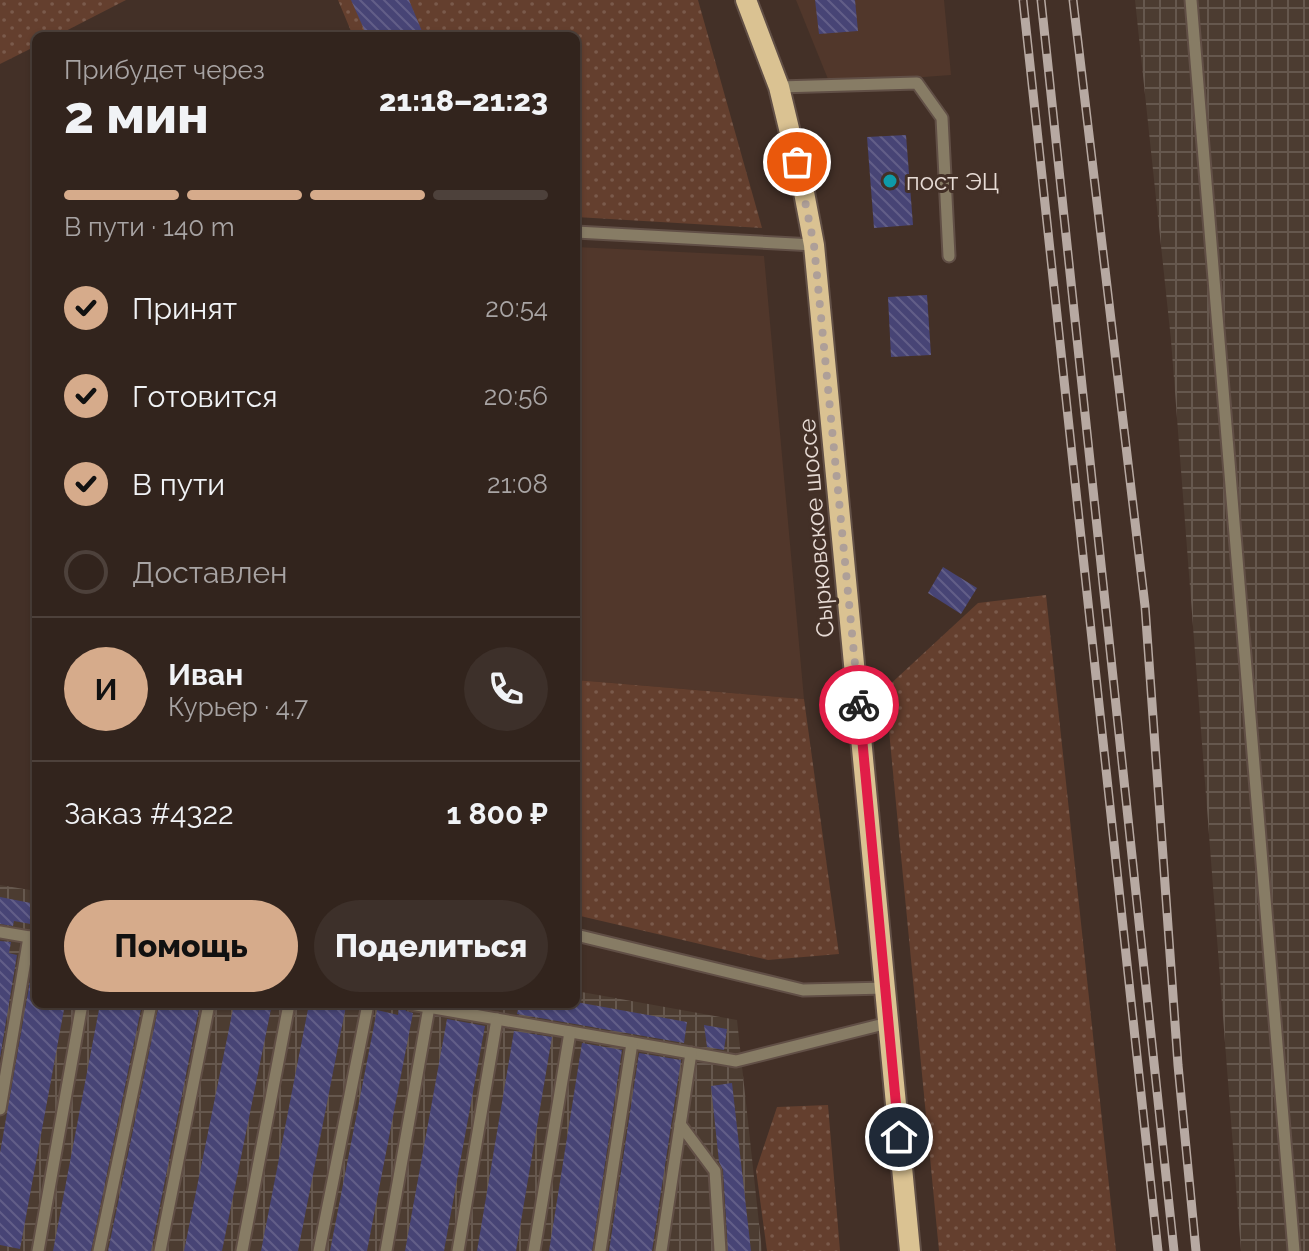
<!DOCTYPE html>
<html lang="ru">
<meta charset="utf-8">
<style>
:root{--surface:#32241d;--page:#3d302a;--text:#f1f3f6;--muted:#a8a4a4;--line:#4d413b;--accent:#d6ab8b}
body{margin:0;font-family:Raleway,sans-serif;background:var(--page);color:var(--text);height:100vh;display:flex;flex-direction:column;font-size:30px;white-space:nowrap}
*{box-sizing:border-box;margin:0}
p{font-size:26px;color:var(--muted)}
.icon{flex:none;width:44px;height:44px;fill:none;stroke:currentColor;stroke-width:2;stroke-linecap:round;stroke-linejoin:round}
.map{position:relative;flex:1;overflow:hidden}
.sheet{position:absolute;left:32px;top:32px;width:548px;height:976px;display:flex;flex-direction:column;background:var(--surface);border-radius:12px;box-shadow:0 2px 6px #0004,0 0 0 2px var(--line)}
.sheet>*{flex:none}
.pin{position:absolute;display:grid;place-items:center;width:68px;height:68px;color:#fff;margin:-34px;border:4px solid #fff;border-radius:50%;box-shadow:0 2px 8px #0007}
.courier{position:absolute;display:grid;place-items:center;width:80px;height:80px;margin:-40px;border:6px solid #e11d48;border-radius:50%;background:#fff;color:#222;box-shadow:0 2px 10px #0007}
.summary em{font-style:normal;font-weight:800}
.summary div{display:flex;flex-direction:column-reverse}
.summary{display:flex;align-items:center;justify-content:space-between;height:136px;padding:0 32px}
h1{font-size:52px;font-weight:800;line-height:60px}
.bar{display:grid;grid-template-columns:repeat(4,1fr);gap:12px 8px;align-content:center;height:96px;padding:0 32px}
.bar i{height:10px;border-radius:6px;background:var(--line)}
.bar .selected{background:var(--accent)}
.bar p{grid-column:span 4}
.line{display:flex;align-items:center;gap:20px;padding:0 32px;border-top:2px solid var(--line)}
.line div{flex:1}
.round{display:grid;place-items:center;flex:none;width:84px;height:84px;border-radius:42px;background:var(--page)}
ol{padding:0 32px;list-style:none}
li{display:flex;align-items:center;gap:24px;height:88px}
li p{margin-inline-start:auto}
li .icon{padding:8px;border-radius:50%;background:var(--accent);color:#111;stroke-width:4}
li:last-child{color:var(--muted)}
li i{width:44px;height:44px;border:4px solid var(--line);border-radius:50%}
.button{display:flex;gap:16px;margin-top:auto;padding:16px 32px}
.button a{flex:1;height:92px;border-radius:48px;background:var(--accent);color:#111;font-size:32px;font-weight:800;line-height:92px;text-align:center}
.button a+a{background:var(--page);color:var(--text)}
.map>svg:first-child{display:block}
.built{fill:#51372b}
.industrial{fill:url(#industrial-grid)}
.green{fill:url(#green-dots)}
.building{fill:url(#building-back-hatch)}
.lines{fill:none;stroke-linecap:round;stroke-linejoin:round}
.service-casing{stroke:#614f46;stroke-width:15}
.primary-casing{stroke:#614f46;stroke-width:24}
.service{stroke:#877c65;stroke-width:11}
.primary{stroke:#dac292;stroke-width:20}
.rail-casing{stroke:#b7a9a2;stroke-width:9}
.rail{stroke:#433027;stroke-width:6;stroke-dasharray:18;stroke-linecap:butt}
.done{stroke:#ae9f98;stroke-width:8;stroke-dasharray:0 14.4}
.route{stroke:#e11d48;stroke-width:10}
.culture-dot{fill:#0f9aa8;stroke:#433027;stroke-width:3}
.labels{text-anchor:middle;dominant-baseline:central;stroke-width:6;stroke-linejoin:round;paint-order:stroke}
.poi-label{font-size:24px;fill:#e7dbd5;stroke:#433027;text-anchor:start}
.street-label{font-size:24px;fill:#e7dbd5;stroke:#433027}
</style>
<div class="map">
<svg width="1309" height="1251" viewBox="0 0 1309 1251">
<defs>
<pattern id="industrial-grid" width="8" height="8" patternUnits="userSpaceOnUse" patternTransform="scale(2)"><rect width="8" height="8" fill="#4c3c31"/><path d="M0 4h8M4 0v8" fill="none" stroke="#66584e"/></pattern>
<pattern id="green-dots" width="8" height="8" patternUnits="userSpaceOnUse" patternTransform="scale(2)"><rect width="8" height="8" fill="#643f2e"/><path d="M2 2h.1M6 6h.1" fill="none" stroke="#7a5a4b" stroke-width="1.8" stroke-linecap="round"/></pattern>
<pattern id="building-back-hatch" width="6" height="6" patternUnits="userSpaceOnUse" patternTransform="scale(2)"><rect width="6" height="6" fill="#474475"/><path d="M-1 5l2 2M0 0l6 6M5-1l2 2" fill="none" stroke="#625e88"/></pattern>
</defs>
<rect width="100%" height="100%" fill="#433027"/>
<g class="built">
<polygon points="796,0 944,0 951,75 830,84"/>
<polygon points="576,247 764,256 804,699 576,680"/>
</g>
<g class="industrial">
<polygon points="1135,0 1309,0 1309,1251 1241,1251 1171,340"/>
<polygon points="0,885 36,891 36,1004 576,1004 576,991 737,1020 762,1251 0,1251"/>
</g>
<g class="green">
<polygon points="0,0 126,0 56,36 36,36 36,46 0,64"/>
<polygon points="338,0 698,0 762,228 576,217 576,36 353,36"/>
<polygon points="1046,595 1116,1251 939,1251 885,689 978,603"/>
<polygon points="576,680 804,699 839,954 768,960 576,915"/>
<polygon points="828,1105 840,1251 767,1251 756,1170 777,1107"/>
</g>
<g class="building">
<polygon points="351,0 409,0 424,36 367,36"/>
<polygon points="815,0 855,0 858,31 819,34"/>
<polygon points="906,135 913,225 874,228 867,137"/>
<polygon points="927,295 931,355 891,357 888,297"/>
<polygon points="943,567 977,588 961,614 928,593"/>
<polygon points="0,897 36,904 36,925 14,921 13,926 0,924"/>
<polygon points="0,941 11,942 9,953 4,952 17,955 0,1058"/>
<polygon points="34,958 36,958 36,1004 65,1004 20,1249 0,1245 0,1153"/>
<polygon points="576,1002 687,1022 684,1043 517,1014 519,1004 576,1004"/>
<polygon points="100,1004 142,1004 91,1251 53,1251"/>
<polygon points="159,1004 200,1004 151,1251 108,1251"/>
<polygon points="234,1004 272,1004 222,1251 184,1251"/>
<polygon points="309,1004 334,1004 346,1006 298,1251 261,1251"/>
<polygon points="399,1004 403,1004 406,1011 413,1013 367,1251 330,1251 377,1010 398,1015"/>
<polygon points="447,1019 485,1026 444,1251 405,1251"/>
<polygon points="704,1025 727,1029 724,1050 707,1047"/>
<polygon points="514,1031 552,1037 516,1251 477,1251"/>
<polygon points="582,1043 622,1050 592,1251 549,1251"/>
<polygon points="639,1053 681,1060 652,1251 609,1251"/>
<polygon points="732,1083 751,1251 728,1251 723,1170 719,1162 711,1086"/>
</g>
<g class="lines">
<g class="service-casing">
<g id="service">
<polyline points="1191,0 1294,1251"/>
<polyline points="779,87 917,83 942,118 949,256"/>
<polyline points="576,232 814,245"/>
<polyline points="0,932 35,938"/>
<polyline points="576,935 803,990 886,988"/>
<polyline points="411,1004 736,1061 888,1023"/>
<polyline points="0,1109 29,937"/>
<polyline points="680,1124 715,1171 720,1251"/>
<polyline points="38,1251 82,1004"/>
<polyline points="99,1251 151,1004"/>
<polyline points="160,1251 209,1004"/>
<polyline points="242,1251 289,1004"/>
<polyline points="319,1251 368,1004"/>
<polyline points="386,1251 429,1007"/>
<polyline points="458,1251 497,1019"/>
<polyline points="534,1251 570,1032"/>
<polyline points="600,1251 632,1043"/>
<polyline points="661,1251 691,1053"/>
</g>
</g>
<g class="primary-casing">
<polyline id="primary" points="746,0 779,87 803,187 814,245 910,1251"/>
</g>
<use href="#service" class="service"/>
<use href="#primary" class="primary"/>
<g class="rail-casing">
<g id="rail">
<polyline points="1023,0 1158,1251"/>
<polyline points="1041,0 1174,1251"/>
<polyline points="1073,0 1145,606 1178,1065 1196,1251"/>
</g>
</g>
<use href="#rail" class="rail"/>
</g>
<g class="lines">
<polyline class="done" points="797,162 814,245 859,705"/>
<polyline class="route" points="859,705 899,1137"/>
</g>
<circle class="culture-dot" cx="890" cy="181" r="8"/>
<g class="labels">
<g class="poi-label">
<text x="906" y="181">пост ЭЦ</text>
</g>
<g class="street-label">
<text transform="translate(816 528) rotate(-95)">Сырковское шоссе</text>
</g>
</g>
</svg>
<div class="pin" style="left:797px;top:162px;background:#ea580c"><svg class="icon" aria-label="bag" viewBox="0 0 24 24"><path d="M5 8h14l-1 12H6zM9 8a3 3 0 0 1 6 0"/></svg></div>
<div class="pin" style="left:899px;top:1137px;background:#1f2937"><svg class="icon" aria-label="home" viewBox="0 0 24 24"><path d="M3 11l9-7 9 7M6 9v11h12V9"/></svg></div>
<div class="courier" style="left:859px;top:705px"><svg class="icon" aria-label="bike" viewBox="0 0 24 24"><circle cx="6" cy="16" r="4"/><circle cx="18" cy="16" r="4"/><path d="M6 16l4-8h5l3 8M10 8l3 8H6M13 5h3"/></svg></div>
<section class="sheet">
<div class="summary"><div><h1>2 мин</h1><p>Прибудет через</p></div><em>21:18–21:23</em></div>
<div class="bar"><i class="selected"></i><i class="selected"></i><i class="selected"></i><i></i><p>В пути · 140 m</p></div>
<ol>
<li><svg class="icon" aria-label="check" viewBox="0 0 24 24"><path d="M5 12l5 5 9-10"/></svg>Принят<p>20:54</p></li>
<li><svg class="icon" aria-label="check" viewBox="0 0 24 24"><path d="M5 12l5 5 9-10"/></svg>Готовится<p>20:56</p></li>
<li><svg class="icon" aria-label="check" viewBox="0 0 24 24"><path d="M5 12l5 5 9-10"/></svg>В пути<p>21:08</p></li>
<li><i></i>Доставлен</li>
</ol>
<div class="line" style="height:144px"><b class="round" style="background:var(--accent);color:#111">И</b><div><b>Иван</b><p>Курьер · 4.7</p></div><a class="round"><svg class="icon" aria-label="phone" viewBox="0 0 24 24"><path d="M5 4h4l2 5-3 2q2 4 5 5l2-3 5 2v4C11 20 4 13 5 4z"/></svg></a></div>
<div class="line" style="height:104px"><div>Заказ #4322</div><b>1 800 ₽</b></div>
<div class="button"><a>Помощь</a><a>Поделиться</a></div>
</section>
</div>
